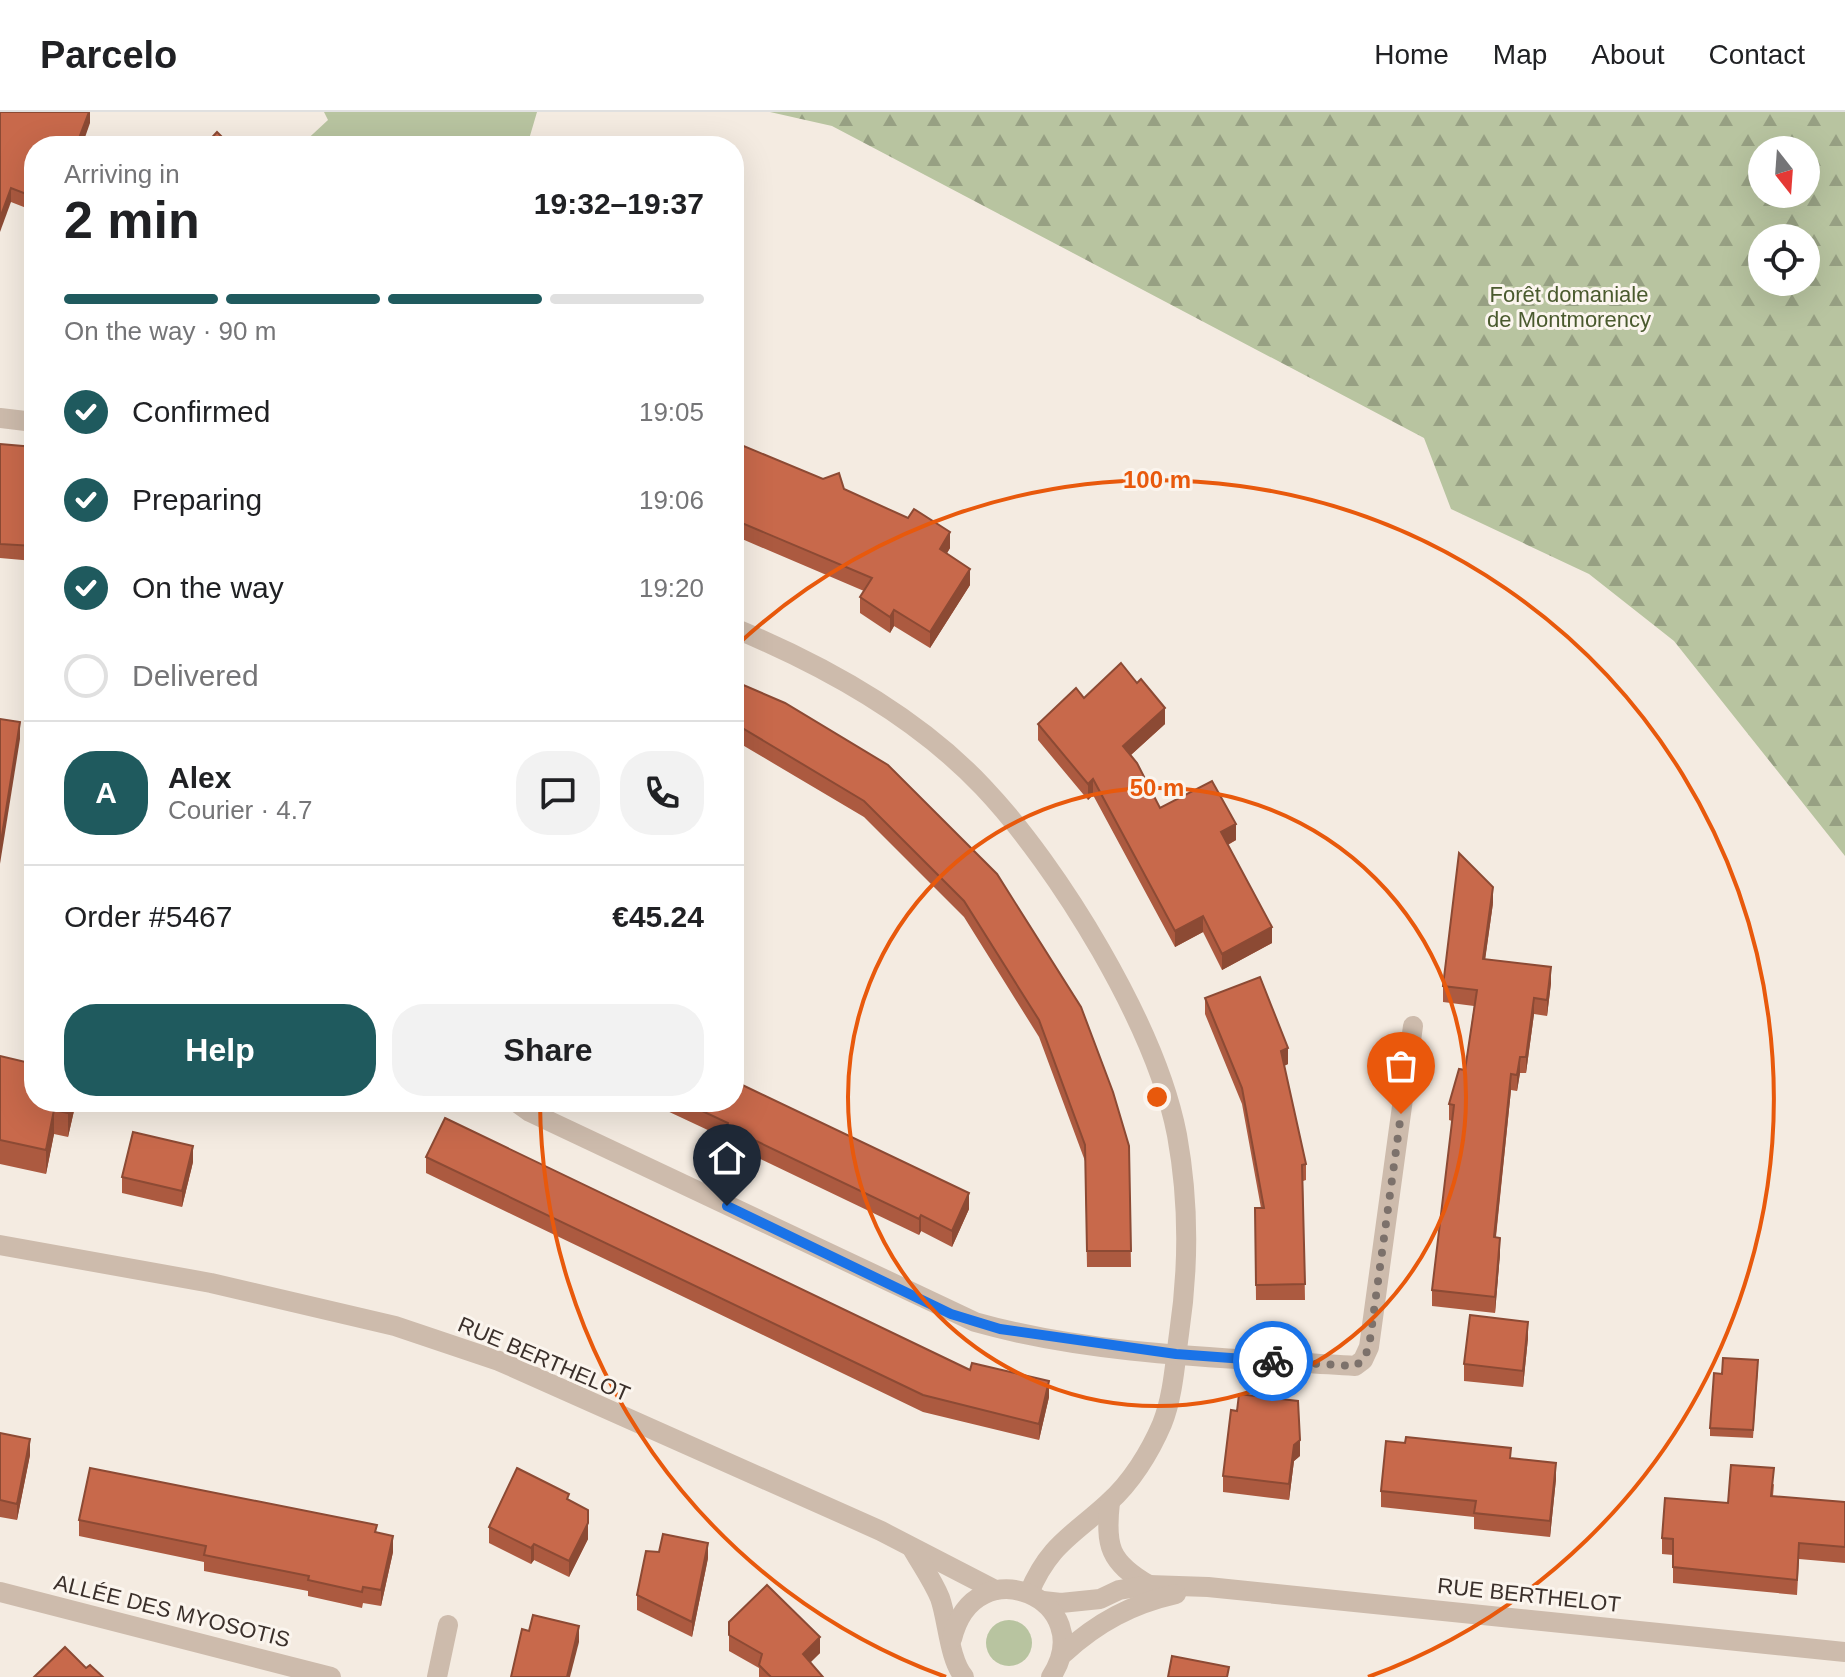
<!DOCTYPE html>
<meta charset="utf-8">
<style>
:root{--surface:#fff;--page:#f2f2f2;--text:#202124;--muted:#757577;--line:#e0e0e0;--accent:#1f5a5e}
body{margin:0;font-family:Helvetica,sans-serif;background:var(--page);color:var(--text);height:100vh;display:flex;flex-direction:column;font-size:30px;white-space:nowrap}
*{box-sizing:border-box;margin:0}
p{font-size:26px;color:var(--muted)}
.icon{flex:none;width:44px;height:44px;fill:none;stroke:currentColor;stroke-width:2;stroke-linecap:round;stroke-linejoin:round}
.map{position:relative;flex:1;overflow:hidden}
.side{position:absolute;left:24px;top:24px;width:720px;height:976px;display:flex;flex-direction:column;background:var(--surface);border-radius:32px;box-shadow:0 8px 32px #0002}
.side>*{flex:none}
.needle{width:52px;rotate:163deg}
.buttons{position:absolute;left:1748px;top:24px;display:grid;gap:16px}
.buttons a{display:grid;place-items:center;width:72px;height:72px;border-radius:50%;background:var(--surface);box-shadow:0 8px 32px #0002;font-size:40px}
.pin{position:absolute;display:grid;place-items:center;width:68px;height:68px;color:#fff;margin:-82px -34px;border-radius:50% 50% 50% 0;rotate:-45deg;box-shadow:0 0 8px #0007}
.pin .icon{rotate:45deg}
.courier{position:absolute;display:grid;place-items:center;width:80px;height:80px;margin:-40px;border:6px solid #1a73e8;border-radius:50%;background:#fff;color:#222;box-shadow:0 2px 10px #0007}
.summary em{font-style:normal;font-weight:600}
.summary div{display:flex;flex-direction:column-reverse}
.summary{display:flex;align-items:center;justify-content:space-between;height:136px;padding:0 40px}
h1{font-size:52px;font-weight:600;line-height:60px}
.bar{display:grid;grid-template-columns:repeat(4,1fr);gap:12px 8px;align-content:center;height:96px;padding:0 40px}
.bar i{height:10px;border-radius:6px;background:var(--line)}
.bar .selected{background:var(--accent)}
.bar p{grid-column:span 4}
.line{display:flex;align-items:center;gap:20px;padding:0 40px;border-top:2px solid var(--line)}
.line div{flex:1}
.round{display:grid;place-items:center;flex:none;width:84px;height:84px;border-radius:32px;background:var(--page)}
ol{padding:0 40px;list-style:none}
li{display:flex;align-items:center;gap:24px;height:88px}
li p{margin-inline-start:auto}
li .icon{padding:8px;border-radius:50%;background:var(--accent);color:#fff;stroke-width:4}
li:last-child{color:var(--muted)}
li i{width:44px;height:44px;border:4px solid var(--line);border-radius:50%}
.primary-button{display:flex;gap:16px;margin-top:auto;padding:16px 40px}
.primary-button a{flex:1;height:92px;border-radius:32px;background:var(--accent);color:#fff;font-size:32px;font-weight:600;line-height:92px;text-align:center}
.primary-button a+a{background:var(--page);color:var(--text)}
header{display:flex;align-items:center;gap:48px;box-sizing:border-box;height:112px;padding:0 40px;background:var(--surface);border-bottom:2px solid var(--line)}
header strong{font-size:38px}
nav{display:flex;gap:44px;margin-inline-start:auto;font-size:28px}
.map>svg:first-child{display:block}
.green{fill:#b8c4a0}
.forest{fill:url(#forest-firs);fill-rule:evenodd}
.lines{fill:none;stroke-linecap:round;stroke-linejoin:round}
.minor{stroke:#cdbbac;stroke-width:20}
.tertiary{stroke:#cdbbac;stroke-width:20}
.wall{fill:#ac5a40}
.shaded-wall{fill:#8c4a34}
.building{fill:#c8694b;stroke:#8c4a34;stroke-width:2}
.done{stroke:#7c716b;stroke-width:8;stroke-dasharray:0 14.4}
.route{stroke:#1a73e8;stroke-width:10}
.ring{fill:none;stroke:#e8590c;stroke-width:4}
.labels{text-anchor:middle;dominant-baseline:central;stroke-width:6;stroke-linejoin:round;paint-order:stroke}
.park-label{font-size:22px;fill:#4a5a2e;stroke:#fbf5ee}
.street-label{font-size:22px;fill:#3b302b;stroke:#fbf5ee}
.centre{fill:#e8590c;stroke:#fbf5ee;stroke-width:4}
.ring-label{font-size:24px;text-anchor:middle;font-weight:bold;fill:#e8590c;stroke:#fbf5ee;stroke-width:6;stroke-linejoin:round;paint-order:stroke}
</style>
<header>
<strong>Parcelo</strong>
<nav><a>Home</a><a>Map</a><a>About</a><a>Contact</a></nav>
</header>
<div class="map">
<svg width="1845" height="1565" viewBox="0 0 1845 1565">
<defs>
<pattern id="forest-firs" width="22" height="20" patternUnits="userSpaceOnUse" patternTransform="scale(2)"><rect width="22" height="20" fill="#b8c4a0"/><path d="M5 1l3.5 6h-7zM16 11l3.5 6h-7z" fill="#97a083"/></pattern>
</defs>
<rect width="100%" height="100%" fill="#f4ebe1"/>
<g class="green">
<polygon points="324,0 537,0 527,34 300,34 328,8"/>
<circle cx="1009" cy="1531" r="23"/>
</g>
<path class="forest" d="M 770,0 L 1845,0 L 1845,744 L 1674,529 L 1589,462 L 1451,397 L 1424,326 L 832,14 ZM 1806,38 L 1806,82 L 1762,82 L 1762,38 ZM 1806,126 L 1806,170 L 1762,170 L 1762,126 Z"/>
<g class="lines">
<g class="minor">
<polyline points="0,306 34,310"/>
<path d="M 734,516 C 823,553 916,604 983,675 C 1059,755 1156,914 1177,1023 C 1189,1089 1189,1155 1179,1222 C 1175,1251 1173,1285 1162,1312 C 1150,1340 1131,1371 1108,1391 C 1072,1424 1049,1433 1029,1481"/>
<path d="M 516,990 L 530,1000 L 975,1210 C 1095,1244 1231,1246 1355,1254 L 1363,1248 L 1369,1235 L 1413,914"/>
<path d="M 1110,1390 C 1105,1434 1109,1450 1149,1473"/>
<polyline points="0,1480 331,1565"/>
<polyline points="437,1565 448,1513"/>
</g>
<g class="tertiary">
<polyline points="0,1133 211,1171 395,1214 499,1249 881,1419 995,1478"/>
<path d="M 912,1436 C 921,1452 933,1469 940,1486 C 948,1509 949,1547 964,1565"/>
<polyline points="1043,1489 1061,1491 1100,1487 1119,1478 1149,1473 1208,1475 1845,1540"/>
<path d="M 952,1527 C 975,1432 1101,1489 1051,1565"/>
<path d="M 1064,1541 C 1098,1510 1132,1492 1176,1482"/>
</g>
</g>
<g class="wall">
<polygon points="0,0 90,0 90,11 34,34 34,99 11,90"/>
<polygon points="734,330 844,377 950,436 947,441 970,473 930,536 894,514 890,521 860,501 860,485 864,479 742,427 734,444"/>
<polygon points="0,332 34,335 34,449 0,446"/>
<polygon points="734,569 888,653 1129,1034 1131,1155 1087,1155 1085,1049 1039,925 964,805 864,705 734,628"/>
<polygon points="1084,586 1165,612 1131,643 1160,696 1236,728 1228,733 1272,831 1222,858 1203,820 1175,835 1093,683 1088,688 1038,628 1038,612"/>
<polygon points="1493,791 1485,847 1551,871 1547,904 1534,902 1526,961 1520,961 1517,979 1511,978 1496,1125 1500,1142 1495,1201 1432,1194 1432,1178 1452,1009 1449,1008 1449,992 1465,958 1474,894 1443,890 1443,874"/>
<polygon points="1205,886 1288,952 1284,954 1306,1052 1306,1068 1303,1069 1305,1188 1256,1188 1255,1096 1261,1096 1242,992 1205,902"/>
<polygon points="0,944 76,990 68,1025 54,1022 46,1062 0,1052"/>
<polygon points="648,990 734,990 969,1097 952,1135 921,1119 919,1123 727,1031 727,1027"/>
<polygon points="426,1045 970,1258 1049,1285 1039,1328 923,1300 426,1061"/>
<polygon points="193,1050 182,1095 122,1081 122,1065"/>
<polygon points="1528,1226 1523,1275 1464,1269 1464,1252"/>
<polygon points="1758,1256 1753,1326 1710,1324 1710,1316 1722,1262"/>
<polygon points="0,1321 30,1343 17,1408 0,1405"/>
<polygon points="1300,1344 1294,1349 1289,1388 1223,1380 1223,1364"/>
<polygon points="1511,1346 1556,1367 1550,1425 1474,1417 1474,1405 1381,1395 1381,1379"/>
<polygon points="1774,1372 1773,1384 1845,1390 1845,1451 1799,1447 1797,1483 1673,1471 1673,1443 1662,1442 1662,1426 1728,1391"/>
<polygon points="569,1388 588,1427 569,1465 534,1448 531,1452 489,1431 489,1415"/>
<polygon points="79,1408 377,1420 393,1440 381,1494 363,1491 362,1496 308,1484 308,1479 204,1459 204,1450 79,1424"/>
<polygon points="708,1446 692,1525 637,1498 637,1483"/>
<polygon points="729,1510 820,1541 810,1550 823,1565 759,1565 759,1556 729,1539"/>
</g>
<g class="shaded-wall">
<polygon points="89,0 90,0 90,11 82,34 76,34"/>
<polygon points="11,76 11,90 0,120 0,106"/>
<polygon points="742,411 742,427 734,444 734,428"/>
<polygon points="950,420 950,436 940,453 940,437"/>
<polygon points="970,457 970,473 930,536 930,520"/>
<polygon points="894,498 894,514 890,521 890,505"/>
<polygon points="1165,596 1165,612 1123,650 1123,634"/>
<polygon points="20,610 20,627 0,752 0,736"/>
<polygon points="1093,667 1093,683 1088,688 1088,672"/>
<polygon points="1236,712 1236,728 1221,736 1221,720"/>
<polygon points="1493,775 1493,791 1483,863 1483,847"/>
<polygon points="1203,804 1203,820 1175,835 1175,819"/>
<polygon points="1272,815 1272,831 1222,858 1222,842"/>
<polygon points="1551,855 1551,871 1547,904 1547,888"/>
<polygon points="1534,886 1534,902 1526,961 1526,945"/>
<polygon points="1288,936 1288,952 1281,955 1281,939"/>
<polygon points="1520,945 1520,961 1517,979 1517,963"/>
<polygon points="1511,962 1511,978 1494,1141 1494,1125"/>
<polygon points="71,990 76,990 68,1025 68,1001"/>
<polygon points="54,998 54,1022 46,1062 46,1038"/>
<polygon points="193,1034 193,1050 182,1095 182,1079"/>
<polygon points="969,1081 969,1097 952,1135 952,1119"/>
<polygon points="921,1103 921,1119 919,1123 919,1107"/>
<polygon points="1500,1126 1500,1142 1495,1201 1495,1185"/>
<polygon points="1528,1210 1528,1226 1523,1275 1523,1259"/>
<polygon points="1049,1269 1049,1285 1039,1328 1039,1312"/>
<polygon points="30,1327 30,1343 17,1408 17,1392"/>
<polygon points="1300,1328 1300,1344 1294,1349 1289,1388 1289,1372 1294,1333"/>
<polygon points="1556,1351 1556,1367 1550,1425 1550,1409"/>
<polygon points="588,1411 588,1427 569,1465 569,1449"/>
<polygon points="393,1424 393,1440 381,1494 381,1478"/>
<polygon points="708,1431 708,1446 692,1525 692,1510"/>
<polygon points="534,1432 534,1448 531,1452 531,1436"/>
<polygon points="579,1514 579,1530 570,1565 567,1565"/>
<polygon points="820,1525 820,1541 803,1558 803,1542"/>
</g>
<g class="building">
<polygon points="0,0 89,0 76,34 34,34 34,85 11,76 0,106"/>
<polygon points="217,20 226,29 229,26 237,34 204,34"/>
<polygon points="734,330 823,367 839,361 844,377 908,406 914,397 950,420 940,437 970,457 930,520 894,498 890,505 860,485 872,466 742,411 734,428"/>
<polygon points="0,332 34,335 34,434 0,432"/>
<polygon points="1121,551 1137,571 1141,567 1165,596 1123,634 1137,651 1160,696 1212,669 1236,712 1221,720 1272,815 1222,842 1203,804 1175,819 1093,667 1088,672 1038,612 1076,576 1084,586"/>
<polygon points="734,569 785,591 888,653 997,762 1081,895 1113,980 1129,1034 1131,1139 1087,1139 1085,1033 1039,908 964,789 864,689 734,611"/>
<polygon points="0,607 20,610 0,736"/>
<polygon points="1459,741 1493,775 1483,847 1551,855 1547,888 1534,886 1526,945 1520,945 1517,963 1511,962 1494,1125 1500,1126 1495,1185 1432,1178 1454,993 1449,992 1459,957 1465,958 1477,878 1443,874"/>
<polygon points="1260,865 1288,936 1281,939 1306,1052 1302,1053 1305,1172 1256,1173 1255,1096 1264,1096 1242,976 1205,886"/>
<polygon points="0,944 34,952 34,990 71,990 68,1001 54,998 46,1038 0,1028"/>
<polygon points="734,969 969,1081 952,1119 921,1103 919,1107 727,1015 728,1011 683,990 734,990"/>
<polygon points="445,1006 970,1258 972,1251 1049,1269 1039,1312 923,1283 426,1045"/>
<polygon points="133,1020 193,1034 182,1079 122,1065"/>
<polygon points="1470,1203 1528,1210 1523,1259 1464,1252"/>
<polygon points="1723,1246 1758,1248 1753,1318 1710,1316 1714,1261 1722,1262"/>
<polygon points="1239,1282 1298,1289 1300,1328 1294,1333 1289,1372 1223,1364 1231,1298 1237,1299"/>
<polygon points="0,1321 30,1327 17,1392 0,1388"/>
<polygon points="1406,1325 1511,1336 1510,1346 1556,1351 1550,1409 1474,1401 1476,1389 1381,1379 1386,1329 1405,1331"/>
<polygon points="1731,1353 1774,1356 1771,1384 1845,1390 1845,1435 1799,1431 1797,1468 1673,1455 1673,1427 1662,1426 1665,1386 1728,1391"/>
<polygon points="90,1356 377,1413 375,1420 393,1424 381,1478 363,1475 362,1480 308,1468 309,1464 204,1443 206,1434 79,1408"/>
<polygon points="517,1356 569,1382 567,1387 588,1398 588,1411 569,1449 534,1432 531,1436 489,1415"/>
<polygon points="663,1422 708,1431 692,1510 637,1483 646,1439 659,1440"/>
<polygon points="767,1473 820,1525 803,1542 823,1565 771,1565 759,1553 762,1542 729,1523 729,1510"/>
<polygon points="533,1503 579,1514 567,1565 511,1565 522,1517 529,1519"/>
<polygon points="65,1535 86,1556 90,1553 103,1565 34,1565"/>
<polygon points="1172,1544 1229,1555 1227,1565 1168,1565"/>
</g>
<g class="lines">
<polyline class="done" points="1273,1249 1355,1254 1363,1248 1369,1235 1401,1002"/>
<polyline class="route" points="727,1094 951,1202 1000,1217 1176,1242 1273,1249"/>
</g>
<g class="ring">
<circle cx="1157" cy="985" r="309"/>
<path d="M946 1565A617 617 0 0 1 540 990M736 534A617 617 0 1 1 1368 1565"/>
</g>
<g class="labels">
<g class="park-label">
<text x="1569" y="182">Forêt domaniale<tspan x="1569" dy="25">de Montmorency</tspan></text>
</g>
<g class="street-label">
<text transform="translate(544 1247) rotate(23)">RUE BERTHELOT</text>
<text transform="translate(1529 1483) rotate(6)">RUE BERTHELOT</text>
<text transform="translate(172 1499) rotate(14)">ALLÉE DES MYOSOTIS</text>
</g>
</g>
<circle cx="1157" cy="985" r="12" class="centre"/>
<g class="ring-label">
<text x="1157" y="376">100 m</text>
<text x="1157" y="684">50 m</text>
</g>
</svg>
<div class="buttons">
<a><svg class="needle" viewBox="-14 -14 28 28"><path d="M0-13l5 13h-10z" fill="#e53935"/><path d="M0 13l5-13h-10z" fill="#757577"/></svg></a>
<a><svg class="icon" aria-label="locate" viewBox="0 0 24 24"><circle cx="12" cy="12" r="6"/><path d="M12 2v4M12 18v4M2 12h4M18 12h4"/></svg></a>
</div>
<div class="pin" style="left:1401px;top:1002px;background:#ea580c"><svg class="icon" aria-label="bag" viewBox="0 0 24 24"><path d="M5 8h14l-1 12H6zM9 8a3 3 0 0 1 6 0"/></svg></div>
<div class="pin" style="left:727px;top:1094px;background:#1f2937"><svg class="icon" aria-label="home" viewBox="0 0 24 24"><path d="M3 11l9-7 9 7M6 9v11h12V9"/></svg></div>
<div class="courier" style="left:1273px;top:1249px"><svg class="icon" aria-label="bike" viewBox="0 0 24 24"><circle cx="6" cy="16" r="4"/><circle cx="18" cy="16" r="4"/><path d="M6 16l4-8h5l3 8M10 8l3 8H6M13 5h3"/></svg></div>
<section class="side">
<div class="summary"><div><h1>2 min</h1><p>Arriving in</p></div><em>19:32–19:37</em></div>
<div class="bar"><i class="selected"></i><i class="selected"></i><i class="selected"></i><i></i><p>On the way · 90 m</p></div>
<ol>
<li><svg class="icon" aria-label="check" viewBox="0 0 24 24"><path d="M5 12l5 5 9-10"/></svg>Confirmed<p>19:05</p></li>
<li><svg class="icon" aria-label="check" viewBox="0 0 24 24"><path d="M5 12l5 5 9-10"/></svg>Preparing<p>19:06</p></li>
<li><svg class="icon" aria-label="check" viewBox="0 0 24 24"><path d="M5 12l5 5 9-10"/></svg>On the way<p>19:20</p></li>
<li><i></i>Delivered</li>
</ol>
<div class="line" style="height:144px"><b class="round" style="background:var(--accent);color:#fff">A</b><div><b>Alex</b><p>Courier · 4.7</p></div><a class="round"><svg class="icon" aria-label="chat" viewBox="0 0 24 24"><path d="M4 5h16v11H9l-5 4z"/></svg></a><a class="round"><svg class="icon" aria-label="phone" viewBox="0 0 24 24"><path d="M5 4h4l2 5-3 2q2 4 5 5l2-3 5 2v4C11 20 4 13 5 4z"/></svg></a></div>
<div class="line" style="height:104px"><div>Order #5467</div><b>€45.24</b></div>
<div class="primary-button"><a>Help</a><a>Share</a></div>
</section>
</div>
